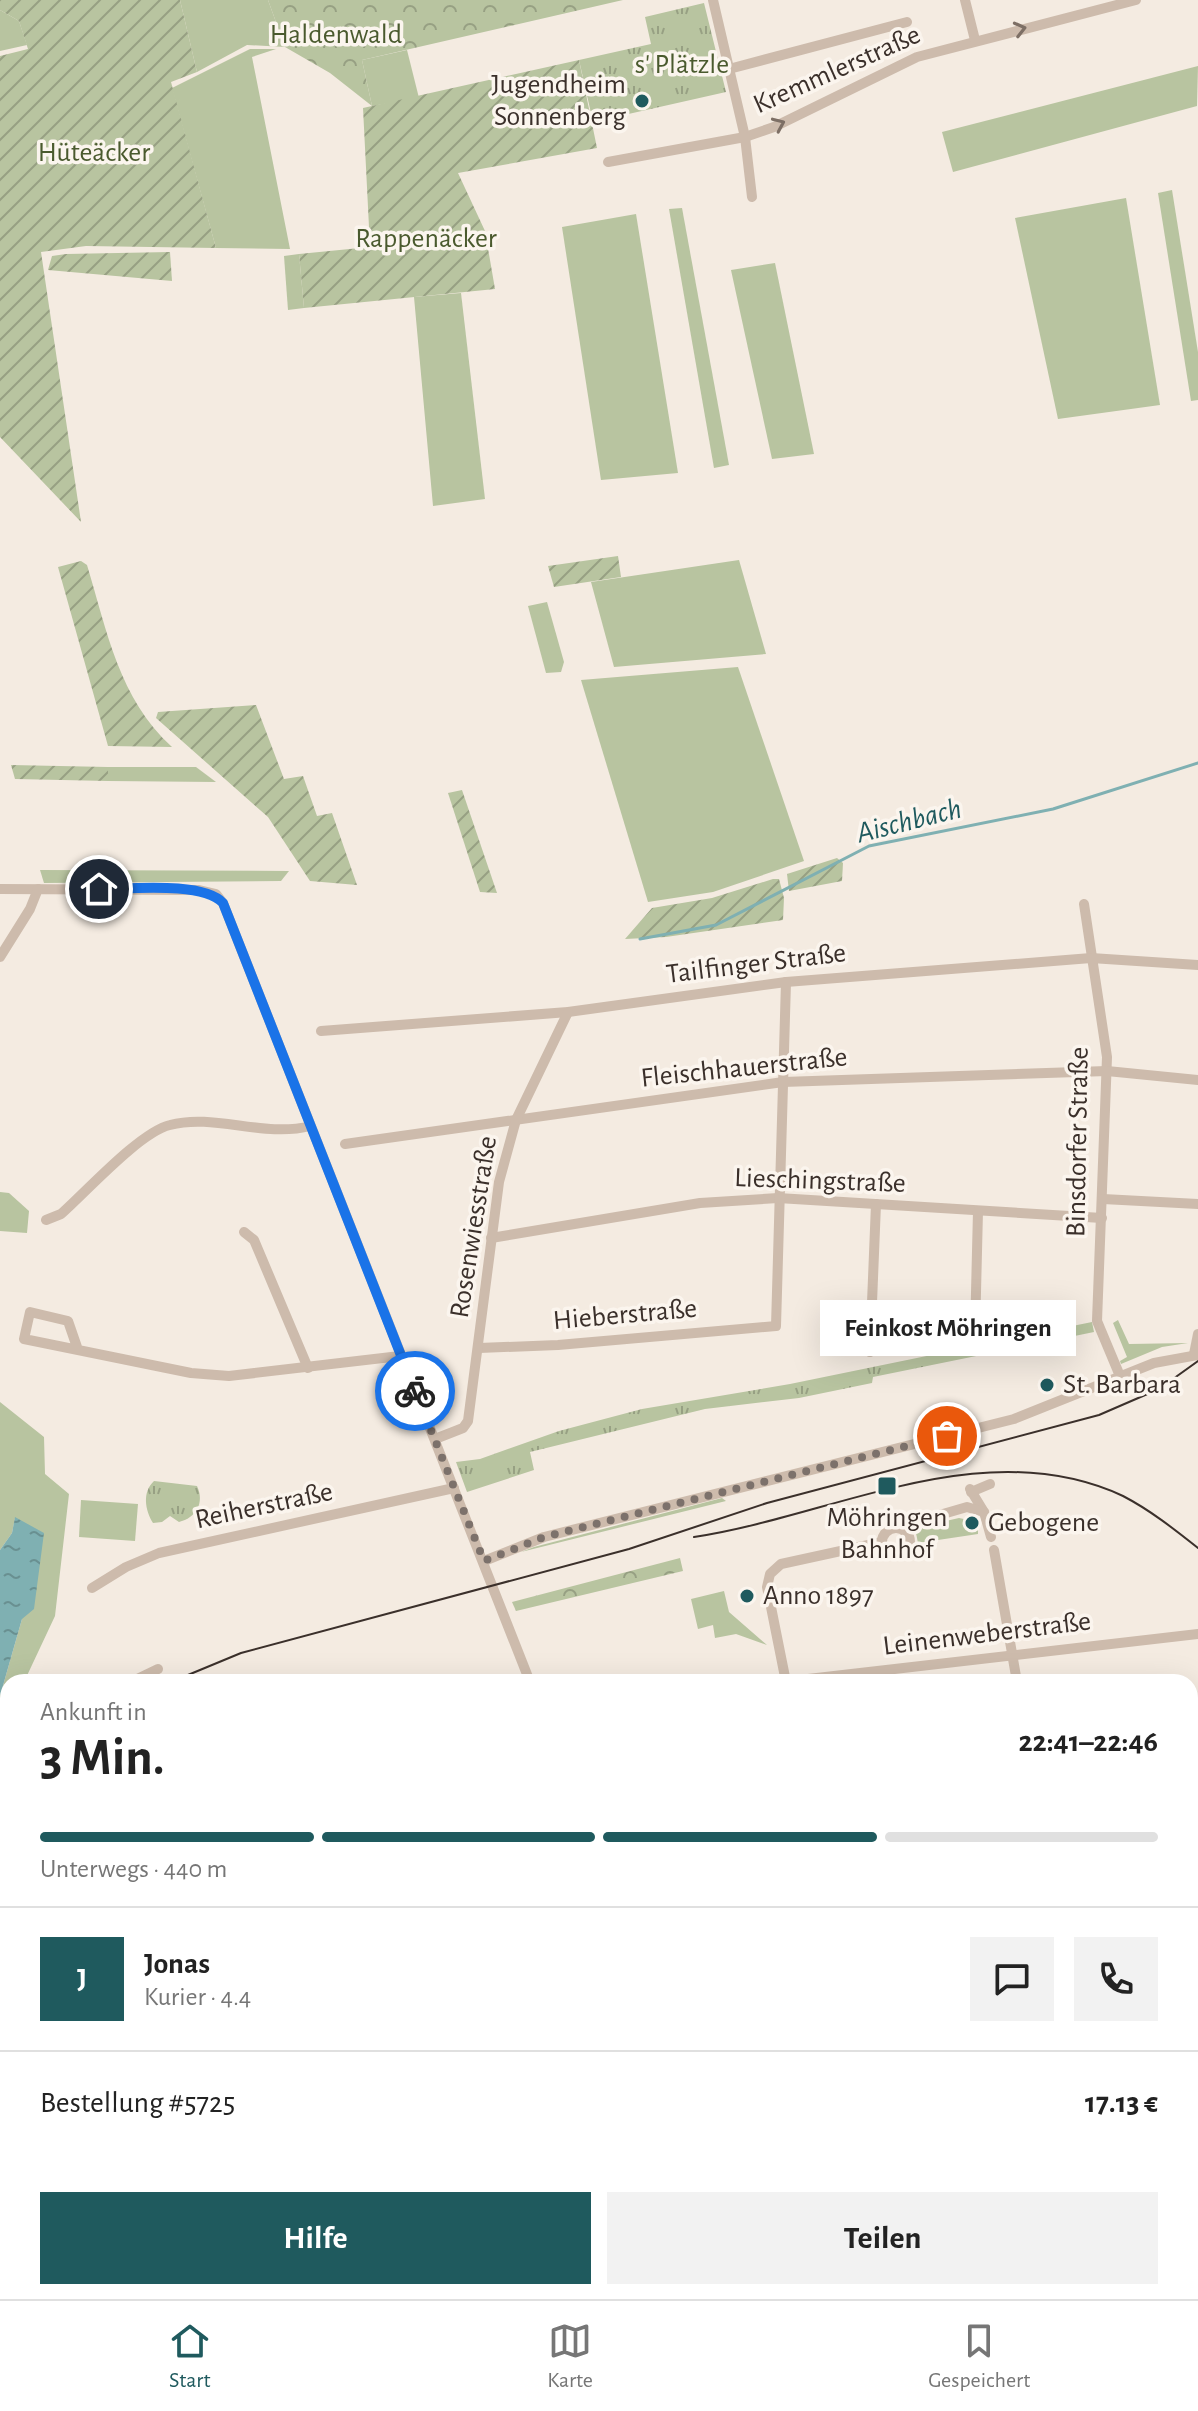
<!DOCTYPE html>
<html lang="de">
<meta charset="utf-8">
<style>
:root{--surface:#fff;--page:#f2f2f2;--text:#222;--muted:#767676;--line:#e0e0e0;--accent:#1f5a5e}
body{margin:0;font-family:"Alegreya Sans",sans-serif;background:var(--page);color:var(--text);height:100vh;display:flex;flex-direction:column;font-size:30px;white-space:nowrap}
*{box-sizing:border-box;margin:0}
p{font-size:26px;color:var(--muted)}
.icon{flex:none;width:44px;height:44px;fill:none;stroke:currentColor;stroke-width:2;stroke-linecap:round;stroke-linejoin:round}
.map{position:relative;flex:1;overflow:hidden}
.details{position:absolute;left:0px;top:1674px;width:1198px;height:626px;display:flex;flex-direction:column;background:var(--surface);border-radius:24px 24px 0 0;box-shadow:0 8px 32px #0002}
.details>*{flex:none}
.pin{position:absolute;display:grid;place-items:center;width:68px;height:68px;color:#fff;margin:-34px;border:4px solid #fff;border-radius:50%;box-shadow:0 2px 8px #0007}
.courier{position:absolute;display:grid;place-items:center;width:80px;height:80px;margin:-40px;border:6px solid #1a73e8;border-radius:50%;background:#fff;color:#222;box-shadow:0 2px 10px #0007}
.bubble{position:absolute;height:56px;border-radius:0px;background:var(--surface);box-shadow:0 8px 32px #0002;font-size:26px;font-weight:700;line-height:56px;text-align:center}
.summary em{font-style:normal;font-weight:700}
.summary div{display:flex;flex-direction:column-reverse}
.summary{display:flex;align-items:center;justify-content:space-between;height:136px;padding:0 40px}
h1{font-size:52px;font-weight:700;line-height:60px}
.bar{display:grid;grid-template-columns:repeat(4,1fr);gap:12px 8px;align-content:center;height:96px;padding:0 40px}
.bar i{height:10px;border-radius:6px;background:var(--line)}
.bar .current{background:var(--accent)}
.bar p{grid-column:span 4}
.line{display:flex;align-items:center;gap:20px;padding:0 40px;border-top:2px solid var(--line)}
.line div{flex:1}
.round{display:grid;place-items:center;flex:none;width:84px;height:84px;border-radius:0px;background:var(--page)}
.primary-button{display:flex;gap:16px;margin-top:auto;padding:16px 40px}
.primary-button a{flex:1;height:92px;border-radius:0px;background:var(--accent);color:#fff;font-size:32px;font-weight:700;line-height:92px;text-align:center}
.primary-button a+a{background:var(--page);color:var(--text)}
.dock{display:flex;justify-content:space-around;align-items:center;height:112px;border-top:2px solid var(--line);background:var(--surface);font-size:22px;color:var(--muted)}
.dock a{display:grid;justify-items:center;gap:4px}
.dock .current{color:var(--accent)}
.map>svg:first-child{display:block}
.grass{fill:#b8c4a0}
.forest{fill:url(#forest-crowns)}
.park{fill:url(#park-tufts)}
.garden{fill:url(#garden-furrows)}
.water{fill:url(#water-ripples)}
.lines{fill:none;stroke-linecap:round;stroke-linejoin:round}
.stream{stroke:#7fb0b2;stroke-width:3}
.street{stroke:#cdbbac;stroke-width:10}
.secondary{stroke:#a18a7d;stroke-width:14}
.tram{stroke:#3b302b;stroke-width:2}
.oneway{stroke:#7d6f65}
.done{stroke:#7c716b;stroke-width:8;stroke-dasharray:0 14.4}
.route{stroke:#1a73e8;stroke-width:10}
.poi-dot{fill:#1f5a5e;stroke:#fbf5ee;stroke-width:3}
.labels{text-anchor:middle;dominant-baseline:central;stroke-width:7;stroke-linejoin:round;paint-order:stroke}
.park-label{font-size:28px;fill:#4a5a2e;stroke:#fbf5ee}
.street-label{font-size:28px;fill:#3b302b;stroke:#fbf5ee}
.poi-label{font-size:28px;fill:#3b302b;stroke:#fbf5ee;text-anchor:start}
.water-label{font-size:30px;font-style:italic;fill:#1f5a5e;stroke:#fbf5ee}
</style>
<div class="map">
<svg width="1198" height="2299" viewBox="0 0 1198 2299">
<defs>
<pattern id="forest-crowns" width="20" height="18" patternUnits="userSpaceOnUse" patternTransform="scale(2)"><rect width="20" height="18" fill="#b8c4a0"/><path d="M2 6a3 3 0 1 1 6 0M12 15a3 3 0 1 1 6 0" fill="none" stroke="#97a083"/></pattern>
<pattern id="park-tufts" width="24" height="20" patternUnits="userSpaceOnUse" patternTransform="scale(2)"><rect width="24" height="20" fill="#b8c4a0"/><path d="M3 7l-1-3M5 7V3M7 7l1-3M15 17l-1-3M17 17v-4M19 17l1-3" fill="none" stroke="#97a083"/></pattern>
<pattern id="garden-furrows" width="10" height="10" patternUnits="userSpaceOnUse" patternTransform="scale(2)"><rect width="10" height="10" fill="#b8c4a0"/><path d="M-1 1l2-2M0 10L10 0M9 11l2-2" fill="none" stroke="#97a083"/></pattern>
<pattern id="water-ripples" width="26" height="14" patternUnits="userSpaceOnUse" patternTransform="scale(2)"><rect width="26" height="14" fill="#7fb0b2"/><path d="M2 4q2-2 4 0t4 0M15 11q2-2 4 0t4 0" fill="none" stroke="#699091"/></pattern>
</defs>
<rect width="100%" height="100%" fill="#f4ebe1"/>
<g class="grass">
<polygon points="180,0 268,0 285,47 247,45 197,72"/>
<polygon points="0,10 19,21 27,45 0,51"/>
<polygon points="250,49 276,49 252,57 290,249 216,248 172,88"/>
<polygon points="407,50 419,98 372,106 362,60"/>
<polygon points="1198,66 1197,106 953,172 942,132"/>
<polygon points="1172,190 1198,352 1198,400 1191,401 1158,193"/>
<polygon points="1126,198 1160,405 1058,419 1015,218"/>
<polygon points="682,208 729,465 714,468 669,209"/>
<polygon points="636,214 678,473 601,480 562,227"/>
<polygon points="299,254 304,308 288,310 284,256"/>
<polygon points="775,263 814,454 772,459 731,270"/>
<polygon points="461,293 485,499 433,506 414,297"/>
<polygon points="739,560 766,654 614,667 591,582"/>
<polygon points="547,602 564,662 561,672 546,673 528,606"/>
<polygon points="738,667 804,861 713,892 648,902 581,680"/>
<polygon points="108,767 196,767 216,782 108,781"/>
<polygon points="40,870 289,871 281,881 44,883"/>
<polygon points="0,1192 9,1193 29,1211 27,1233 0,1231"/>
<polygon points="1118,1320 1129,1344 1188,1343 1162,1347 1121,1364 1120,1361 1127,1357 1113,1323"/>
<polygon points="0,1402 44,1437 45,1474 69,1494 55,1616 24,1682 8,1682 8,1714 0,1721 0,1696 22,1619 15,1518 12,1533 0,1550"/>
<polygon points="722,1498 726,1501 521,1552 534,1547"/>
<polygon points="81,1500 138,1504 135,1541 79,1537"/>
<polygon points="959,1518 978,1522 978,1534 918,1543 915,1528"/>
<polygon points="724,1591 729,1612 767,1645 736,1634 715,1638 713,1625 698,1629 691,1599"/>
</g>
<g class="forest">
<polygon points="268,0 623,0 362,60 372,106 330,73 285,47"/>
<polygon points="680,1558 683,1571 516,1611 512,1602"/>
</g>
<g class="park">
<polygon points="704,3 726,92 593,122 579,60 651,44 645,17"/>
<polygon points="1092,1322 1094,1332 873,1377 872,1383 799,1398 705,1409 530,1452 534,1470 467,1492 456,1462 480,1459 559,1431 642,1409 790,1384"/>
<path d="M 154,1481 L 197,1486 C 205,1503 196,1518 179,1522 L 170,1516 L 162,1522 L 153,1523 C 145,1510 142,1492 154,1481 Z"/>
</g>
<g class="garden">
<polygon points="0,0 180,0 197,72 171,82 216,248 86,246 41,252 81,522 0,437 0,56 28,49 19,21 0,10"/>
<polygon points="579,60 597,148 458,173 485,231 495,289 304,308 299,254 370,247 363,108"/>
<polygon points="170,252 172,281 48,270 52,256 66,254"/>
<polygon points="618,556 621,577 554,587 548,566"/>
<path d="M 81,561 L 87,565 C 107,631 119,699 172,747 L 108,746 L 58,567 Z"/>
<polygon points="256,705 284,779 303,776 317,816 332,813 357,885 310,881 268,817 156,718 158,712"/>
<polygon points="11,765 108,767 108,781 15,779"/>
<polygon points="462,790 497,893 480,892 448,793"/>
<polygon points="837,858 843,863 842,881 789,891 787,874"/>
<polygon points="773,879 779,879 784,898 783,920 666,937 625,939 652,908 712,898"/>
</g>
<polygon class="water" points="15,1517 44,1533 34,1609 22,1619 0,1696 0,1550 12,1533"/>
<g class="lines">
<polyline class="stream" points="640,939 716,925 869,846 1053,809 1198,763"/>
<g class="street">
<polyline points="713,0 745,137 774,127 917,57 1136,0"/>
<polyline points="965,0 975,40"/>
<polyline points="729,69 907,22"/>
<polyline points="608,162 745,137 752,197"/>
<polyline points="0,889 199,890 216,894 223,903 530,1682"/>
<polyline points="1084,904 1107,1057 1097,1321 1120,1376"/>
<polyline points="0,957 30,909 38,889"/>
<polyline points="321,1031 568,1012 786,982 1091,958 1198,965"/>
<polyline points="345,1144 783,1082 1107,1071 1198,1080"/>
<polyline points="1103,1199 1198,1204"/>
<path d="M 46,1220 L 61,1214 C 86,1192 140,1132 170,1125 C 214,1113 264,1138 310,1126"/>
<polyline points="244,1232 254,1240 308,1368"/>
<polyline points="491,1238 700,1203 778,1198 1102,1218"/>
<polyline points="975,1333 978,1211"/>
<polyline points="479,1348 558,1345 776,1326 786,982"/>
<polyline points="78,1350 68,1321 30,1312 24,1339 191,1373 229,1376 400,1356"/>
<polyline points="870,1352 876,1204"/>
<polyline points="1194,1354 1198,1334"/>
<polyline points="435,1439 463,1428 468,1421 499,1182 516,1120 568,1012"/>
<polyline points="970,1489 984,1512 991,1537"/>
<polyline points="971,1492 990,1484"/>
<polyline points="912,1523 967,1507 984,1512"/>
<circle cx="896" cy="1542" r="14"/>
<polyline points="994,1550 1017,1682"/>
<polyline points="484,1561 544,1537 1014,1419 1154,1363 1198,1355"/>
<polyline points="92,1588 126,1567 159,1553 454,1488"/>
<polyline points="131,1682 158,1669"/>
<polyline points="782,1682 1198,1634"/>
<polyline points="786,1682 767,1587 770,1574 781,1564 882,1542"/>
<polyline points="1190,1722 1198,1720"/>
<polyline points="1190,2068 1198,2059"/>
<polyline points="0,2070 8,2068"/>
<polyline points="1190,2279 1198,2272"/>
<polyline points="193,2292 195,2299"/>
<polyline points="478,2292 479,2299"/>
<polyline points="580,2292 600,2299"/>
<polyline points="1046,2292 1048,2299"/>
<polyline points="1183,2292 1189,2299"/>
<polyline points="297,2299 299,2292"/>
<polyline points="620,2299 623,2292"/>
<polyline points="1167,2299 1175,2292"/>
</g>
<g class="secondary">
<polyline points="1190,1829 1198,1829"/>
<polyline points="0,1858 8,1862"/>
<polyline points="1190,1947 1198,1925"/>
<polyline points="1190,2107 1198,2117"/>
<polyline points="771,2297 791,2292"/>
</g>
<g class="tram">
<path d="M 694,1537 C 834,1516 983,1431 1123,1496 C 1150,1510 1174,1529 1198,1548"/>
<polyline points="171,1682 241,1653 629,1549 767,1503 1099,1415 1159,1389 1198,1361"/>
<polyline points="0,1886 8,1872"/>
</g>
</g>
<defs><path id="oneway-chevron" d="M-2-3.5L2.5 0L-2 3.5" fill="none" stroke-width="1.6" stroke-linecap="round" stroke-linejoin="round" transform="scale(2)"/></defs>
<g class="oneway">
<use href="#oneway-chevron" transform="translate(1020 29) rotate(-14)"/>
<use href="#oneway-chevron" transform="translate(779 124) rotate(-24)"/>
</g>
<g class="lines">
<polyline class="done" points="415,1391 484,1561 544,1537 947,1436"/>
<path class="route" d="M 99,889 C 129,889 203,881 223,903 L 415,1391"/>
</g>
<g class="poi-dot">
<circle cx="642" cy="101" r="8"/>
<circle cx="1047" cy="1385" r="8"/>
<rect x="877" y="1476" width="20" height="20" rx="4"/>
<circle cx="972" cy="1523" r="8"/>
<circle cx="747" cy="1596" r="8"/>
</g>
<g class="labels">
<g class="park-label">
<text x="336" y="35">Haldenwald</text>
<text x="682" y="65">s' Plätzle</text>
<text x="94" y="153">Hüteäcker</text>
<text x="426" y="239">Rappenäcker</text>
</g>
<g class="street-label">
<text transform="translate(837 70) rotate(-24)">Kremmlerstraße</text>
<text transform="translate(756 964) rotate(-7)">Tailfinger Straße</text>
<text transform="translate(744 1068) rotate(-6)">Fleischhauerstraße</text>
<text transform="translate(1078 1142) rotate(-89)">Binsdorfer Straße</text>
<text transform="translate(820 1181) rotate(2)">Lieschingstraße</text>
<text transform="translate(474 1227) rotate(-81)">Rosenwiesstraße</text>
<text transform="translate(625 1315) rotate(-5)">Hieberstraße</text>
<text transform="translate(264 1506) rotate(-12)">Reiherstraße</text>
<text transform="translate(987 1634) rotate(-7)">Leinenweberstraße</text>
</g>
<g class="poi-label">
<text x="626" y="85" text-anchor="end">Jugendheim<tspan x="626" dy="32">Sonnenberg</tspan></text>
<text x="1063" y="1385">St. Barbara</text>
<text x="887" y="1518" text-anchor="middle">Möhringen<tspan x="887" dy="32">Bahnhof</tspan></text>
<text x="988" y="1523">Gebogene</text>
<text x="763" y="1596">Anno 1897</text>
</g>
<g class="water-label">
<text transform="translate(909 821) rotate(-14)">Aischbach</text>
</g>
</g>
</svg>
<div class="pin" style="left:947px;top:1436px;background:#ea580c"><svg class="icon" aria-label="bag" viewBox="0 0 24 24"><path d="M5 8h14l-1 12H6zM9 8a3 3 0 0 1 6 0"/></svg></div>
<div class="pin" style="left:99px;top:889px;background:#1f2937"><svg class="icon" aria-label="home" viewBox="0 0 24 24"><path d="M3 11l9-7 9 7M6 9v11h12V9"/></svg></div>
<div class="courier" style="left:415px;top:1391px"><svg class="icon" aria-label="bike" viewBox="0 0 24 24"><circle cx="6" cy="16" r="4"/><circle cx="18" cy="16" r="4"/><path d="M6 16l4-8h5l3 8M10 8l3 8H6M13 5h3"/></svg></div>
<div class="bubble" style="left:820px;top:1300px;width:256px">Feinkost Möhringen</div>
<section class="details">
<div class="summary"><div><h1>3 Min.</h1><p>Ankunft in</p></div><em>22:41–22:46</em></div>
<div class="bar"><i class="current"></i><i class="current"></i><i class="current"></i><i></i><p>Unterwegs · 440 m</p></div>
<div class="line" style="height:144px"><b class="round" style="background:var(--accent);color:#fff">J</b><div><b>Jonas</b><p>Kurier · 4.4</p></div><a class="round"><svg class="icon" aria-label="chat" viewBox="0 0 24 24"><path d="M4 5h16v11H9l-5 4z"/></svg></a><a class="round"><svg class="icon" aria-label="phone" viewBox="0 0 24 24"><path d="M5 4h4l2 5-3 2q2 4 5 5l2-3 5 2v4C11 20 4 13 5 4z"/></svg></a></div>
<div class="line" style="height:104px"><div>Bestellung #5725</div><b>17.13 €</b></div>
<div class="primary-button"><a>Hilfe</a><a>Teilen</a></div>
</section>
</div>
<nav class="dock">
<a class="current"><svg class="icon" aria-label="home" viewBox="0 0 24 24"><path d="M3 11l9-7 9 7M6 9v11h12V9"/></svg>Start</a>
<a><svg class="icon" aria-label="map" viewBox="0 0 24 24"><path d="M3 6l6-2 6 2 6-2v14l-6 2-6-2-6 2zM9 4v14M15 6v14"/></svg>Karte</a>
<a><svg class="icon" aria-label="saved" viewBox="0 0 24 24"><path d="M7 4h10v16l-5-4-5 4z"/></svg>Gespeichert</a>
</nav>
